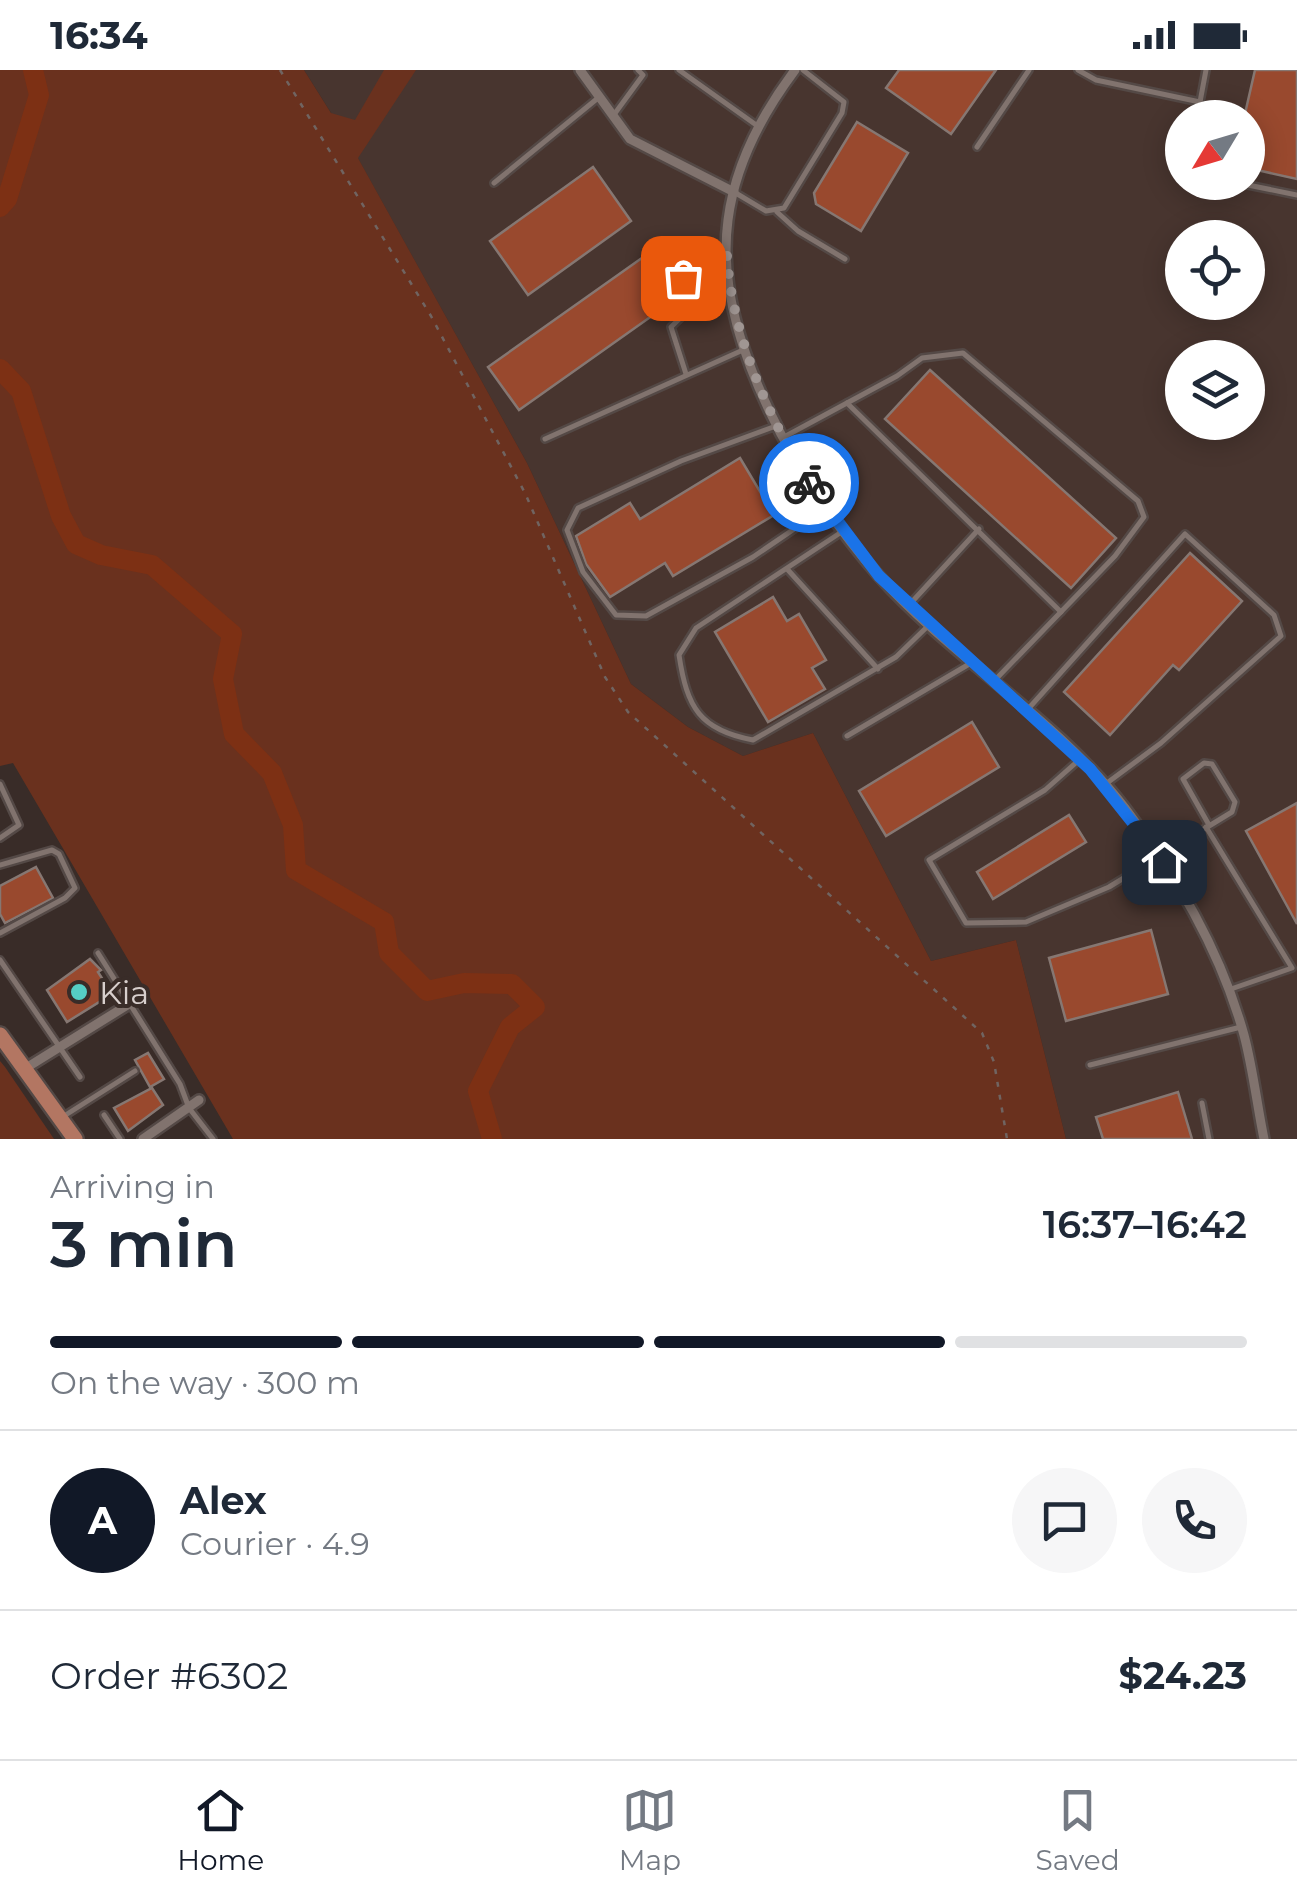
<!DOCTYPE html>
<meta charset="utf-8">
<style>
:root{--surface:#fff;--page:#f6f6f7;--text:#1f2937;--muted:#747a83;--line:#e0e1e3;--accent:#111827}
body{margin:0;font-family:Montserrat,sans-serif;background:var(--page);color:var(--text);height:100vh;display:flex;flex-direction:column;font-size:38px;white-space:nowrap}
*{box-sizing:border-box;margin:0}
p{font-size:32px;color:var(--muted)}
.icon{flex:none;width:55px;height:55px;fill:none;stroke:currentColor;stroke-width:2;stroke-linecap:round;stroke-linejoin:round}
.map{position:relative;height:1069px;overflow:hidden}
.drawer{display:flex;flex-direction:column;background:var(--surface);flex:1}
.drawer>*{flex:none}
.needle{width:65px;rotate:232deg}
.controls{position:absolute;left:1165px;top:30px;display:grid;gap:20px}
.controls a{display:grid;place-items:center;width:100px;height:100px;border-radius:50%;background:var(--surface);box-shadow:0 5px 25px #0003;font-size:50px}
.pin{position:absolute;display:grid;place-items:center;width:85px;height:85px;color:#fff;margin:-42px;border-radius:20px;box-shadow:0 5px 15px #0006}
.courier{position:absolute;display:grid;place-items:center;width:100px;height:100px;margin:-50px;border:8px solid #1a73e8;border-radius:50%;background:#fff;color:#222;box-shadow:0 2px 12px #0007}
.overview em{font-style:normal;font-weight:600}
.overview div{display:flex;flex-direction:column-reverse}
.overview{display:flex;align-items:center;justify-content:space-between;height:170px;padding:0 50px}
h1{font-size:65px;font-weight:600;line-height:75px}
.bar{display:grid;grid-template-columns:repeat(4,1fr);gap:15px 10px;align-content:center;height:120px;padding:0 50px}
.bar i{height:12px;border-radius:8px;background:var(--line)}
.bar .selected{background:var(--accent)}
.bar p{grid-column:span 4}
.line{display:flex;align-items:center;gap:25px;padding:0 50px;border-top:2px solid var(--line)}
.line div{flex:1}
.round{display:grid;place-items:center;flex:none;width:105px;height:105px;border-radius:52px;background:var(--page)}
.status{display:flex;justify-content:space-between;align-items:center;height:70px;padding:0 50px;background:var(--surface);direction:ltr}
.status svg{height:28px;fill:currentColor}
.dock{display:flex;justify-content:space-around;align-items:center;height:140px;border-top:2px solid var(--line);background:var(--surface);font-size:28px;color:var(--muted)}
.dock a{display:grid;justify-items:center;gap:5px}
.dock .selected{color:var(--accent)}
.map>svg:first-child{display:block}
.built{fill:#48352f;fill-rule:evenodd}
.green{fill:#6a311e}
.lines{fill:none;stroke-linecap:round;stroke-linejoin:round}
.river{stroke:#7d3014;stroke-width:20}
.building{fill:#99492e;stroke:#867772;stroke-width:2.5}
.lane-casing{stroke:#544946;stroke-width:10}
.street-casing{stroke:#544946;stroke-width:14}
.primary-casing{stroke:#544946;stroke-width:20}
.path{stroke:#706461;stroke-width:2.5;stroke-dasharray:5 8;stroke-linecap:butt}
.lane{stroke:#81736e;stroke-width:5}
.street{stroke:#81736e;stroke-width:9}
.primary{stroke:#b37662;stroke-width:15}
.done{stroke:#a09693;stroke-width:10;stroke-dasharray:0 18}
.route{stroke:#1a73e8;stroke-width:12}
.poi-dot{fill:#55cec5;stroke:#392c28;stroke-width:4}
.labels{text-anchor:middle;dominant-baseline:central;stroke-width:8;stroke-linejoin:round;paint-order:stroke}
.poi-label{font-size:32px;fill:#d8cfcd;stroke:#392c28;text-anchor:start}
</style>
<div class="status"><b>16:34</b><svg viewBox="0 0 49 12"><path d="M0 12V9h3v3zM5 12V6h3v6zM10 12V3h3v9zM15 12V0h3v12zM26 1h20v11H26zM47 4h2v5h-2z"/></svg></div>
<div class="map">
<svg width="1297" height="1069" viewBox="0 0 1297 1069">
<rect width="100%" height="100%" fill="#392c28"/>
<path class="built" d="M 304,0 L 1297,0 L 1297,1069 L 1066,1069 L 1016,870 L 931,891 L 813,663 L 743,686 L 688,657 L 631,614 L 527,393 L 345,65 ZM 1182,48 L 1248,48 L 1248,112 L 1182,112 ZM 1182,168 L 1248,168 L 1248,232 L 1182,232 ZM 1182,288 L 1248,288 L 1248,352 L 1182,352 Z"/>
<g class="green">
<polygon points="0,0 304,0 331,43 355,50 384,0 416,0 358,88 527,393 631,614 688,657 743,686 813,663 931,891 1016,870 1066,1069 233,1069 13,693 0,696"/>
<polygon points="0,991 5,997 54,1069 0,1069"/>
</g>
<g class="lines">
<g class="river">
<polyline points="0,137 7,129 39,25 33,0"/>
<polyline points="0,299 21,321 61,446 76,474 101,485 152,495 232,564 223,609 234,664 272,703 293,755 296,800 384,852 389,883 427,921 464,913 512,914 535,937 510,957 478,1021 492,1069"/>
</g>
</g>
<g class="building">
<polygon points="899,0 996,0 951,64 886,18"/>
<polygon points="1255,0 1297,0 1297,109 1248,98 1244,48"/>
<polygon points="857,52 908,83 861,161 816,134 814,123"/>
<polygon points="593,97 631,151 528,225 490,171"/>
<polygon points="649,183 680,226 519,340 488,297"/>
<polygon points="930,300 1116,468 1071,518 885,349"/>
<polygon points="740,388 774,445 673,506 665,493 610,527 586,494 576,466 630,433 640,449"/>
<polygon points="1190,483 1242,531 1179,600 1173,595 1110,665 1064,622"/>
<polygon points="773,527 787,551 799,544 826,590 812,598 825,619 768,652 715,562"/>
<polygon points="972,652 999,697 886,766 859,721"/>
<polygon points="1297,733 1297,854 1246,761"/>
<polygon points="1069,745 1086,772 993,829 977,802"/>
<polygon points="36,797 53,828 5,853 0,844 0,816"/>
<polygon points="1151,860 1168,924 1066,951 1049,888"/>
<polygon points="90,889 101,900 98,902 112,924 67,952 47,920"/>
<polygon points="148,983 164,1009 150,1017 135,990"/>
<polygon points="152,1018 163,1035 128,1061 114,1038"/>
<polygon points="1178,1022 1192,1069 1103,1069 1096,1047"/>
</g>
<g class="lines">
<g class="lane-casing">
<g id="lane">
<polyline points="679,0 759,57"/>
<polyline points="1078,0 1096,10 1200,32 1206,0"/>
<polyline points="613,46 643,5 638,0"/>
<polyline points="977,77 1029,0"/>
<polyline points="494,113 598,28"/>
<polyline points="1238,113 1297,125"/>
<polyline points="734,122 766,141 784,138 842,43 844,32 803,0"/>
<polyline points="777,142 798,161 845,189"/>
<polyline points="686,304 671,257 696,233 682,201 694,193 726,186"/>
<polyline points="847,333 1061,542"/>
<polyline points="776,356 681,391 578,438 567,460 583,502 616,545 646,546 753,487 825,438"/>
<polyline points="784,367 897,306 922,288 963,283 1138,431 1144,447 1115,486 995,610"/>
<polyline points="545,369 743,280"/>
<path d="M 843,461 L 696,558 L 679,585 C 687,638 700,660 753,670 L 896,587 L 930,554"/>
<polyline points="788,500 878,599"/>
<polyline points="910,534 979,459"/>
<polyline points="1029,638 1185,464 1274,545 1281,566 1161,673 1107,713"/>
<polyline points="847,666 971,593"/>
<polyline points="1079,690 1045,720 929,790 966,853 1026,852 1109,817 1232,742 1235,732 1212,694 1204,693 1183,709 1209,755"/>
<polyline points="0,714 19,755 0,768"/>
<polyline points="1206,757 1292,898 1231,919"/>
<polyline points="0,795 52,780 59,784 75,818 65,828 0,863"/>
<polyline points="98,883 180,1014 189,1038 213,1069"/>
<polyline points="0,890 80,1007"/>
<polyline points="1090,995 1241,957"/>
<polyline points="1202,1033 1209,1069"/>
<polyline points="104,1045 120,1069"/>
<polyline points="64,1046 135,1001"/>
</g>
</g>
<g class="street-casing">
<g id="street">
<polyline points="580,0 630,69 734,122"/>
<path d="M 795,0 C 762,44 735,95 728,150 C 712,268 803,420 878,505 C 953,589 1056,648 1125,738 C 1177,806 1221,882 1244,965 C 1253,999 1257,1035 1264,1069"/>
<polyline points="26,998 129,934"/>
<polyline points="143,1069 199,1030"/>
</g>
</g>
<g class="primary-casing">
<polyline id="primary" points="0,965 75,1069"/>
</g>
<polyline class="path" points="280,0 431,246 525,423 605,607 628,642 982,963 994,992 1007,1069"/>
<use href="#lane" class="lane"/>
<use href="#street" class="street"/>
<use href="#primary" class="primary"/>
</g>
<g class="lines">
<path class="done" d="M 683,208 L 687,196 L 727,186 C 732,265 768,346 809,413"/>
<polyline class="route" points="809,413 879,506 1090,699 1164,792"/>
</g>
<circle class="poi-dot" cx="79" cy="922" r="10"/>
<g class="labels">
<g class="poi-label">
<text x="99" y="922">Kia</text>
</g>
</g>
</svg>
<div class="controls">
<a><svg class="needle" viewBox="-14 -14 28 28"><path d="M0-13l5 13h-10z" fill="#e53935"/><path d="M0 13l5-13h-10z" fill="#747a83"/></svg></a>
<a><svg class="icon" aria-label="locate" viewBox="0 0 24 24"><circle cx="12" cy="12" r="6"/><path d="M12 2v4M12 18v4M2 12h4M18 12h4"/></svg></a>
<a><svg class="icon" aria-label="layers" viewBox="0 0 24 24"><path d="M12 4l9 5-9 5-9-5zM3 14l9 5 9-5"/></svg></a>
</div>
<div class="pin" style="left:683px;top:208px;background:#ea580c"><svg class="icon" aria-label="bag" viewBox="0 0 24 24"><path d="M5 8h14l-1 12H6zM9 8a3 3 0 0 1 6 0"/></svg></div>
<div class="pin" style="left:1164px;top:792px;background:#1f2937"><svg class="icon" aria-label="home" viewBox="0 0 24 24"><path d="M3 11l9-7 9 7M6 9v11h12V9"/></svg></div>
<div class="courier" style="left:809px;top:413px"><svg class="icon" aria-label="bike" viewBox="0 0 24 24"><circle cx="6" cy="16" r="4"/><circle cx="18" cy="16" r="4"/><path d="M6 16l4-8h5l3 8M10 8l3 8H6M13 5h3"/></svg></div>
</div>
<section class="drawer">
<div class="overview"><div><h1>3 min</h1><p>Arriving in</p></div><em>16:37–16:42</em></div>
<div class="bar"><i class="selected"></i><i class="selected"></i><i class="selected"></i><i></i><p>On the way · 300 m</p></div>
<div class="line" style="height:180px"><b class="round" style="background:var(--accent);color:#fff">A</b><div><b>Alex</b><p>Courier · 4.9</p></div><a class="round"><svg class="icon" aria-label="chat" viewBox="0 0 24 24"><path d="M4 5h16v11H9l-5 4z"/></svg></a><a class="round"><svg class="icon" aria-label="phone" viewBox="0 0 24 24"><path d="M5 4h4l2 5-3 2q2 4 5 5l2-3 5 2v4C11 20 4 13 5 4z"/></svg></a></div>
<div class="line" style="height:130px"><div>Order #6302</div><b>$24.23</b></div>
</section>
<nav class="dock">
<a class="selected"><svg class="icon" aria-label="home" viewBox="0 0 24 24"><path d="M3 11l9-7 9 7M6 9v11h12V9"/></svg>Home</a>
<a><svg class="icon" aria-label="map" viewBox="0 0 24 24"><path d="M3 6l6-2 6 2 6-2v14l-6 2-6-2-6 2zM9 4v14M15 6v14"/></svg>Map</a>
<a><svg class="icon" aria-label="saved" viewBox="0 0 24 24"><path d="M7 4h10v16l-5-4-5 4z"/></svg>Saved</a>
</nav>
